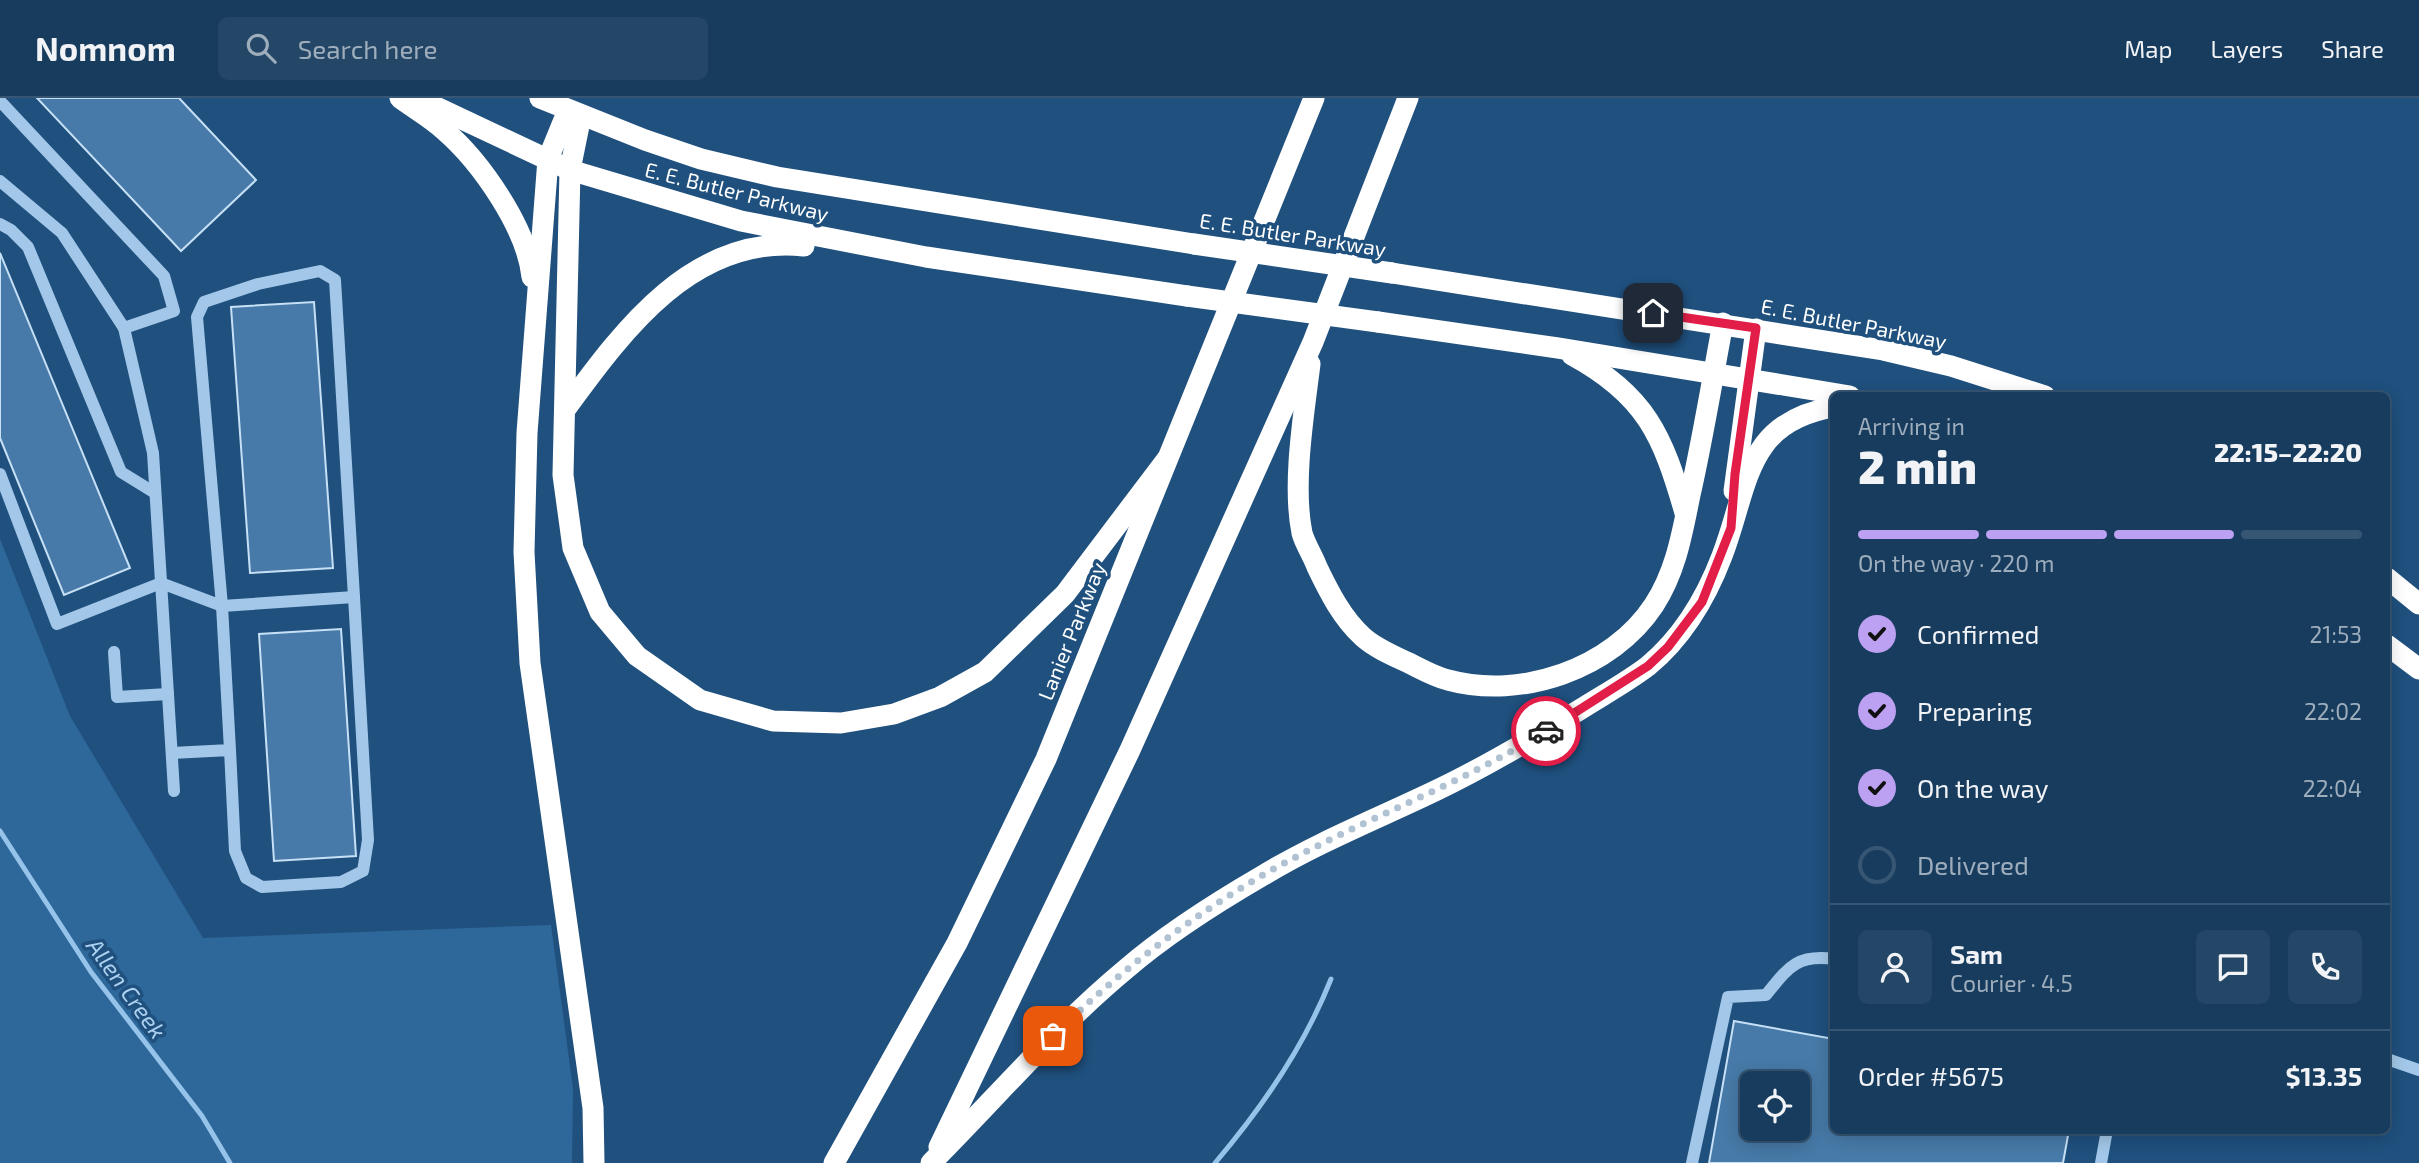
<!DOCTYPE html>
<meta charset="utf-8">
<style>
:root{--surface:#173c5e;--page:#244767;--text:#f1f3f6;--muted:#9eadbc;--line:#365673;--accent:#bca0f2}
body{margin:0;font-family:"Exo 2",sans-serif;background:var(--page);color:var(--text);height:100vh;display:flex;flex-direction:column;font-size:26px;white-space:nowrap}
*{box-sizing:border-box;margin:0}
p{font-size:23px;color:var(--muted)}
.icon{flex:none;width:38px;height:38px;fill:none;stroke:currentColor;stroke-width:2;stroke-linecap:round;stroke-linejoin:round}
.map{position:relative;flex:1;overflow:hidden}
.sheet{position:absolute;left:1830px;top:294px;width:560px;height:742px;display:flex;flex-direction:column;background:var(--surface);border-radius:10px;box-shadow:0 4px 18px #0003,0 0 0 2px var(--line)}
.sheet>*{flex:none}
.fabs{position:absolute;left:1740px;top:973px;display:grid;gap:14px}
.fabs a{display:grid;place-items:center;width:70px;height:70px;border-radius:10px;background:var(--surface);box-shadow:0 4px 18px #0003,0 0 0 2px var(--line);font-size:35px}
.pin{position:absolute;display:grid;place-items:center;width:60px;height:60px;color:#fff;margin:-30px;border-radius:14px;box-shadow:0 4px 10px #0006}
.courier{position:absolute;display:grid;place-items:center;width:70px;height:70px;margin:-35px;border:5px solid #e11d48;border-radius:50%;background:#fff;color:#222;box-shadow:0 2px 9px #0007}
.head em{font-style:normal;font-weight:800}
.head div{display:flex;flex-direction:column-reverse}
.head{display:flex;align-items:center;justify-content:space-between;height:119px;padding:0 28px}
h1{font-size:46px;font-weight:800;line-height:52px}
.bar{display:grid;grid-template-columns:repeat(4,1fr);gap:10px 7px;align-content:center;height:84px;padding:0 28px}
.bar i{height:9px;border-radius:5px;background:var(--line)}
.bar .active{background:var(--accent)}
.bar p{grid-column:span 4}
.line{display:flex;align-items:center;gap:18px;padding:0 28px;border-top:2px solid var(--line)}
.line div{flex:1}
.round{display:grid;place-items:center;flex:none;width:74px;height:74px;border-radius:10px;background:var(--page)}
ol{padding:0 28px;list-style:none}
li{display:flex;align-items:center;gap:21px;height:77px}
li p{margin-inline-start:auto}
li .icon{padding:7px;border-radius:50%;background:var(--accent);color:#111;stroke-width:4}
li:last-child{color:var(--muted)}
li i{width:38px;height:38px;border:4px solid var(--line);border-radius:50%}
header{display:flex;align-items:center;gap:42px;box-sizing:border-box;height:98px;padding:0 35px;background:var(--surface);border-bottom:2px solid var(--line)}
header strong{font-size:33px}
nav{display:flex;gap:38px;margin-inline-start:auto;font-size:24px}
.search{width:490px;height:63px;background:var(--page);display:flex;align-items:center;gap:18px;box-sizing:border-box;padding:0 24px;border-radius:10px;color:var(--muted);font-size:26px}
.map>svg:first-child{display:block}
.green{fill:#2e689b}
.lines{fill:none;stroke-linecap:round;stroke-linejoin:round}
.stream{stroke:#96c3e9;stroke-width:5}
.building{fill:#477aa8;stroke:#c6e0f6;stroke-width:2;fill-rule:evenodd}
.minor{stroke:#a2c7e8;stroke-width:12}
.highway{stroke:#fff;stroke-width:21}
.highway-bridge{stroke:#fff;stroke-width:21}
.done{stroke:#b1c2d2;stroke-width:7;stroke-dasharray:0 12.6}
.route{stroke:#e11d48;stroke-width:9}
.labels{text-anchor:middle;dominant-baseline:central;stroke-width:7;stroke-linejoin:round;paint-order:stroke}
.street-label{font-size:21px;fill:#fff;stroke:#1f507e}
.water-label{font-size:23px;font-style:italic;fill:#add1f0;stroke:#1f507e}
</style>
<header>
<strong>Nomnom</strong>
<div class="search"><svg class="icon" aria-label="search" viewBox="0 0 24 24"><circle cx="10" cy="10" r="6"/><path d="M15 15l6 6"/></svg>Search here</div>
<nav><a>Map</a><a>Layers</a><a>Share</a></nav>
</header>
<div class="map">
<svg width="2419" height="1065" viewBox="0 0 2419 1065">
<rect width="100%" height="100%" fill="#1f507e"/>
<polygon class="green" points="0,441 70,618 203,840 551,827 573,991 572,1065 0,1065"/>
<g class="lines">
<g class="stream">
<polyline points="0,733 91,874 202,1018 230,1065"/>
<path d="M 1215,1065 C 1262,1010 1304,949 1331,881"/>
</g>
</g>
<g class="building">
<polygon points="37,0 179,0 256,82 181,153"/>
<polygon points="0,155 130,470 64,497 0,340"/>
<polygon points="314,204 333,470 250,475 231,209"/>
<polygon points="341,531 356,758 274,763 259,536"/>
<path d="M 1734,923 L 1834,941 L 1834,1032 L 2069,1032 L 2063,1065 L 1709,1065 ZM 1752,985 L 1797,985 L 1797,1031 L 1752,1031 Z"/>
</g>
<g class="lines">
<g class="minor">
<polyline points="0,3 164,178 174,213 124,230"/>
<polyline points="0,83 62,135 124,230 153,355 174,693"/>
<polyline points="0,126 11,132 28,149 121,374 155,395"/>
<polyline points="0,376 57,526 161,485 222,508 197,219 204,204 258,186 320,173 335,182 354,499"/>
<polyline points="114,554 117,599 168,596"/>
<polyline points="172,655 230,652 235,753 246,780 262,789 341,784 363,773 368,742 354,499 222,508 230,652"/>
<polyline points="2387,961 2419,972"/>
<path d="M 1692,1065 L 1728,899 L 1766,897 C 1788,870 1796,856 1834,861"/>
<polyline points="2101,1065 2107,1032"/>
</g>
<g class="highway">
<path d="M 400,0 C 415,11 431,20 444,32 C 481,64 527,130 532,179"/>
<polyline points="417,0 570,72 741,123 926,159 1187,198"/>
<polyline points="540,0 645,42 701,61 777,79 1194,146"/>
<polyline points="568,12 548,61 527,335 524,454 530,565 593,1010 594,1065"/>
<polyline points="581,18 570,72 563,377 573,450 600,514 637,558 700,602 773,623 841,625 894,616 940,599 985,574 1065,496 1167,361"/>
<polyline points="1392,175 1883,252 1951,268 2045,298"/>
<polyline points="1378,224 1558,250 1850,298"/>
<path d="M 1572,257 C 1646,297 1663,338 1685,415"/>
<path d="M 1310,266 C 1304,315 1292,386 1302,435 C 1305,446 1313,458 1317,469 C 1329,494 1342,520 1363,539 C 1375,550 1394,558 1409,565 C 1421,571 1435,579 1448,582 C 1521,602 1612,571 1654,507 C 1676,473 1682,436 1690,397 C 1703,340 1712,283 1723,225"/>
<path d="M 567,309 C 624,231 694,136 804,148"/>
<polyline points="1734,393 1756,231"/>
<polyline points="2387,480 2419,506"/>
<polyline points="2387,547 2419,571"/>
<polyline points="939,1049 1130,652 1313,244 1408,0"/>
<polyline points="834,1065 957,845 1046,661 1314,0"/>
<path d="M 931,1065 C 996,1000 1055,930 1126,871 C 1163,839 1219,803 1262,778 C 1318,744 1379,720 1437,692 C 1487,668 1534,640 1581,611 C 1603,597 1627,584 1648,568 C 1683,539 1706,500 1722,458 C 1749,388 1744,324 1834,309"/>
</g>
<g class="highway-bridge">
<polyline points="1194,146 1392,175"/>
<polyline points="1187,198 1378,224"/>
</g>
</g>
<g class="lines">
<path class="done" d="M 1053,938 C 1115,877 1187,821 1263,777 C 1355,724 1456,689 1546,633"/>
<polyline class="route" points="1546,633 1648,568 1668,549 1702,504 1731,430 1735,376 1756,230 1653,215"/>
</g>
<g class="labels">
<g class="street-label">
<text transform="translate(737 93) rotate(14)">E. E. Butler Parkway</text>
<text transform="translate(1293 136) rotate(9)">E. E. Butler Parkway</text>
<text transform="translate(1854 225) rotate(11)">E. E. Butler Parkway</text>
<text transform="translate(1071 533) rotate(-68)">Lanier Parkway</text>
</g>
<g class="water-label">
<text transform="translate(127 890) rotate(54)">Allen Creek</text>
</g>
</g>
</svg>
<div class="fabs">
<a><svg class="icon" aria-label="locate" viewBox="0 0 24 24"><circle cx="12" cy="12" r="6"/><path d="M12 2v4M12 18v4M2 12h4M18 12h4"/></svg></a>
</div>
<div class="pin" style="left:1053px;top:938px;background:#ea580c"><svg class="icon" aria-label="bag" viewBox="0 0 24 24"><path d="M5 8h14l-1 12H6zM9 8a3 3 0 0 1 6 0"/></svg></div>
<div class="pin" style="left:1653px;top:215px;background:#1f2937"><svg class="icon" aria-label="home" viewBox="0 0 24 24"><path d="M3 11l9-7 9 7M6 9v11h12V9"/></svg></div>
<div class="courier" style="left:1546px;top:633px"><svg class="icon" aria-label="car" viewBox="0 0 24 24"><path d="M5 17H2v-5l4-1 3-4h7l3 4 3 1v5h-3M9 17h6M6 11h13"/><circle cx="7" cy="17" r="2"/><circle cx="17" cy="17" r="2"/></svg></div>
<section class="sheet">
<div class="head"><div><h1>2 min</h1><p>Arriving in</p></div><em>22:15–22:20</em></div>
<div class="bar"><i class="active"></i><i class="active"></i><i class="active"></i><i></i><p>On the way · 220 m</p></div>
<ol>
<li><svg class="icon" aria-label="check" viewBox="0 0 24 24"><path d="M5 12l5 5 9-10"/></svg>Confirmed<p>21:53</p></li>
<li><svg class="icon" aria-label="check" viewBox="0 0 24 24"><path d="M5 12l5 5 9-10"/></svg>Preparing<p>22:02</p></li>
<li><svg class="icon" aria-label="check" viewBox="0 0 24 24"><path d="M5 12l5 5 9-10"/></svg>On the way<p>22:04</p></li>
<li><i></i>Delivered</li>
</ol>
<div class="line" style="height:126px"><a class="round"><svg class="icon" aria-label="person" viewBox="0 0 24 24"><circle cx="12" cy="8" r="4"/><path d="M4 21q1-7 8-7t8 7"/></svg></a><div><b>Sam</b><p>Courier · 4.5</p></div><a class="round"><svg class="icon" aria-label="chat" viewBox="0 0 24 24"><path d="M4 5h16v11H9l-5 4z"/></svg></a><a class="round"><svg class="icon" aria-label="phone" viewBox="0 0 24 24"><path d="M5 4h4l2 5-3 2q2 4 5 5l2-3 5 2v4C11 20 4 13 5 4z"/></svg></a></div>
<div class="line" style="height:91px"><div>Order #5675</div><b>$13.35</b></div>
</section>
</div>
